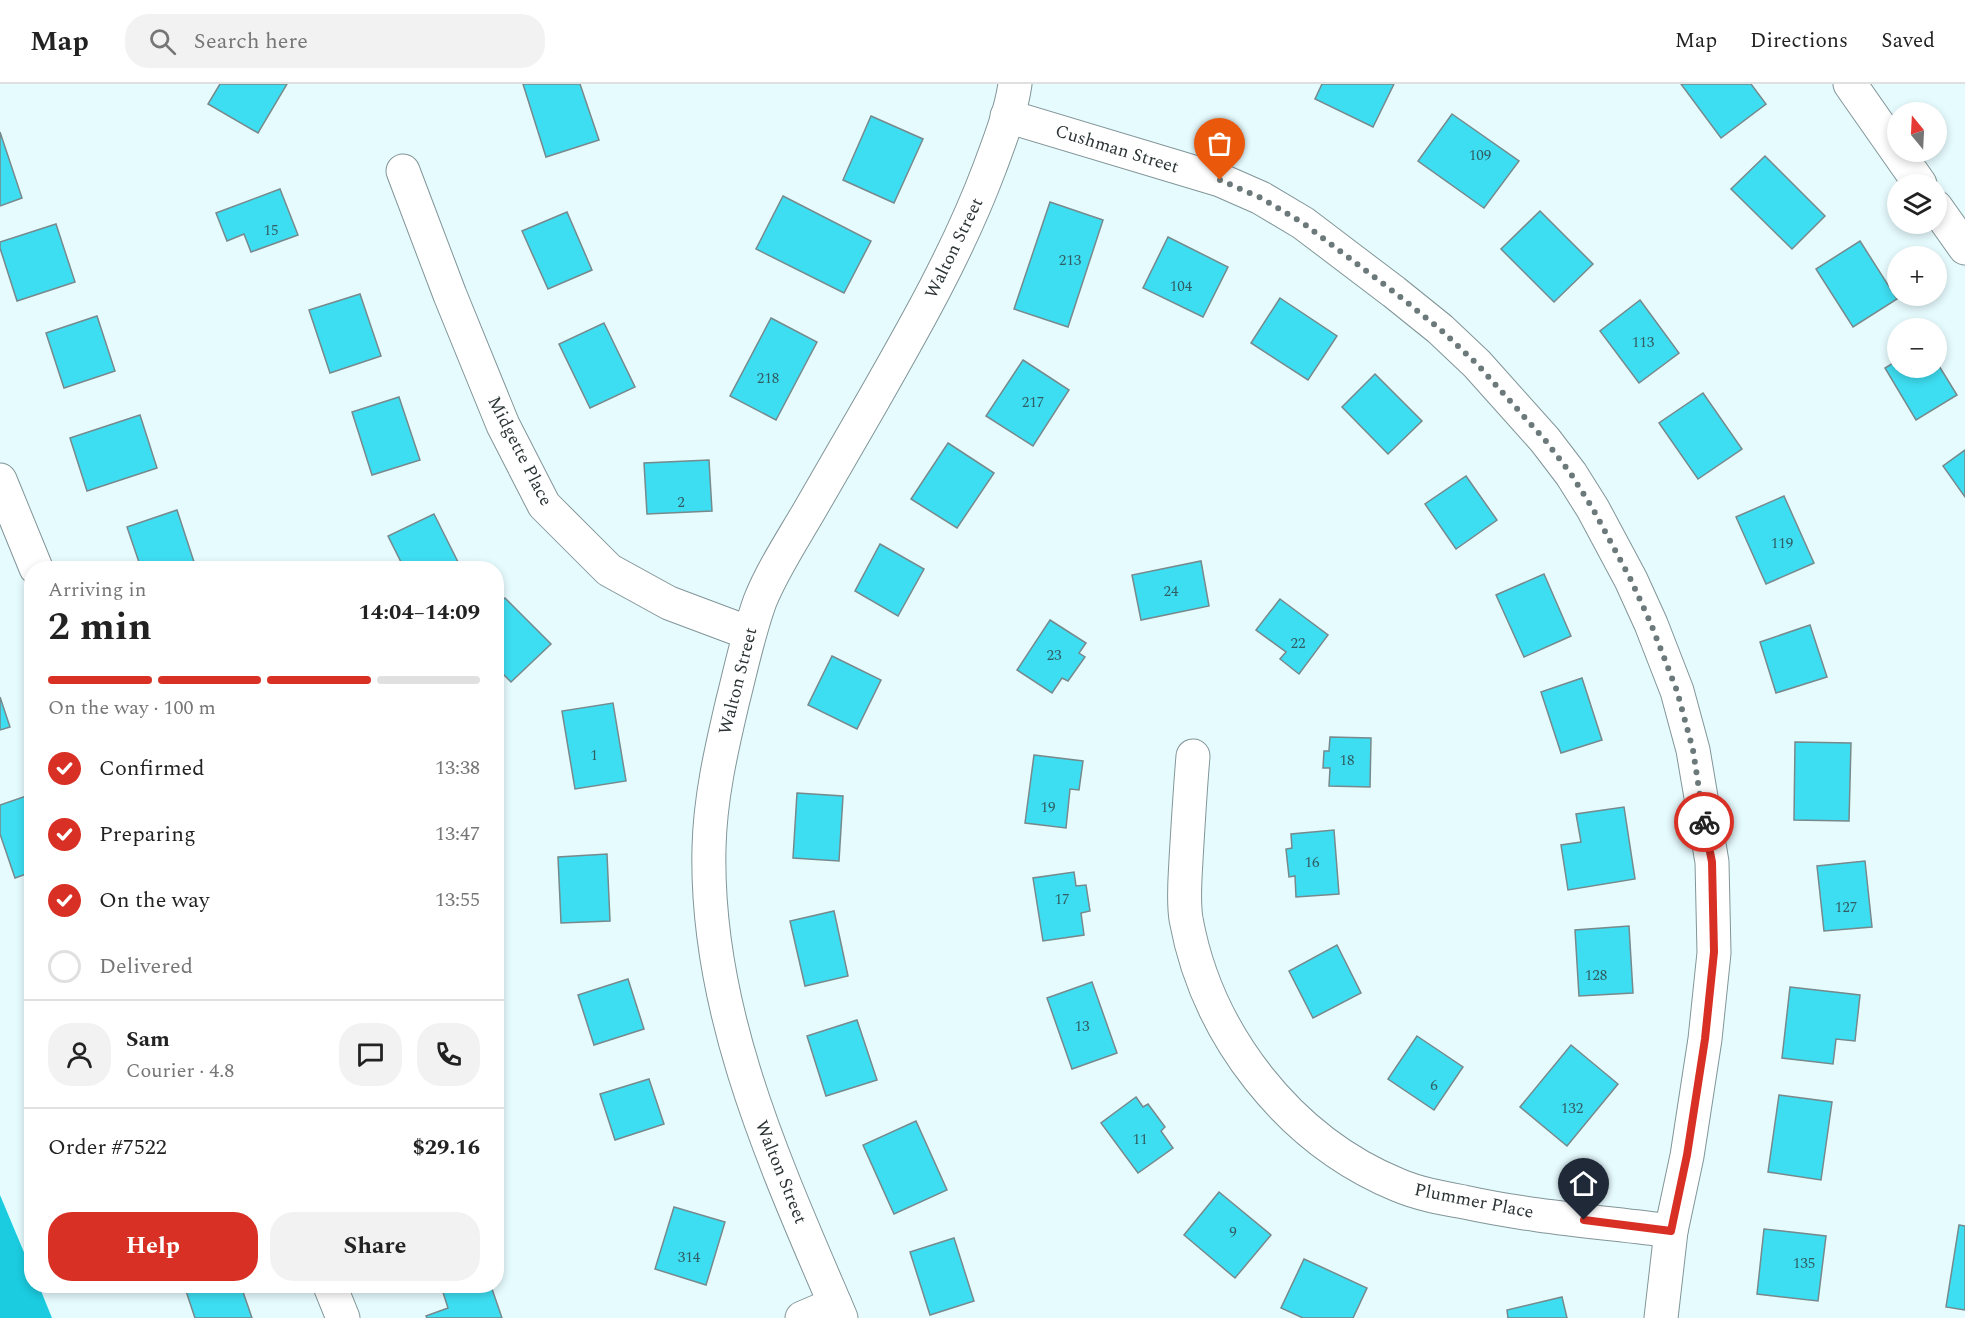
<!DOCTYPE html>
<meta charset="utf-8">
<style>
:root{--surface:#fff;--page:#f2f2f2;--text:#222;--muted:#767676;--line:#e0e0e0;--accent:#d93025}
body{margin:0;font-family:Spectral,serif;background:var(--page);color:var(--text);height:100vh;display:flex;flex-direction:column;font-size:22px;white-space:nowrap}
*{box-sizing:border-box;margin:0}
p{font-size:20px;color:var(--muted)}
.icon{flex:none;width:33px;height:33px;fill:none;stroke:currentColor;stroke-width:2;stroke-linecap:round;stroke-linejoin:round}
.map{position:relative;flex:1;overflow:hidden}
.panel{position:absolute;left:24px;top:477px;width:480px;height:732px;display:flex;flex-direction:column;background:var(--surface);border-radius:24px;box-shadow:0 3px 9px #0003}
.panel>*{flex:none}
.needle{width:39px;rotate:342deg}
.fabs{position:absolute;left:1887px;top:18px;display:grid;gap:12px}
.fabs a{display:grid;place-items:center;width:60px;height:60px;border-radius:50%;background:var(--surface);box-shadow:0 3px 9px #0003;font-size:30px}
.pin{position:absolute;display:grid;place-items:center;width:51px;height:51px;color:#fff;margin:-62px -26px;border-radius:50% 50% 50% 0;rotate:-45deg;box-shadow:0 0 6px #0007}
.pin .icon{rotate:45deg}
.courier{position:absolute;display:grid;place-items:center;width:60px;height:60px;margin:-30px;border:4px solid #d93025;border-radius:50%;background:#fff;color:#222;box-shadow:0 2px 8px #0007}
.headline em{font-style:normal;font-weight:700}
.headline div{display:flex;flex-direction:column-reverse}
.headline{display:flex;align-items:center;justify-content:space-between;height:102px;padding:0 24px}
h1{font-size:39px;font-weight:700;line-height:45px}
.bar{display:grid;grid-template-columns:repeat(4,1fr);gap:9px 6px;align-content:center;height:72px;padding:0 24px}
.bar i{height:8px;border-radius:4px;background:var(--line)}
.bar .selected{background:var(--accent)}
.bar p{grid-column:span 4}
.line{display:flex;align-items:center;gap:15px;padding:0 24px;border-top:2px solid var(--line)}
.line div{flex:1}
.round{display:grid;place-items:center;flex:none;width:63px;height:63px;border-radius:24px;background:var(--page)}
ol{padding:0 24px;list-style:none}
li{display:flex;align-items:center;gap:18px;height:66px}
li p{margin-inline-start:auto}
li .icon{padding:6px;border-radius:50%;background:var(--accent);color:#fff;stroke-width:4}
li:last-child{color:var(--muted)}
li i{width:33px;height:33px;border:3px solid var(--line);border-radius:50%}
.action{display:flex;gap:12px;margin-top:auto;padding:12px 24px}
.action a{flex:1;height:69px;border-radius:24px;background:var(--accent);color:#fff;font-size:24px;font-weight:700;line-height:69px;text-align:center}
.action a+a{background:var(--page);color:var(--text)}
header{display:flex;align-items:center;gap:36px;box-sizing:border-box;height:84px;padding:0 30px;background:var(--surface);border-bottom:2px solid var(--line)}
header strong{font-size:28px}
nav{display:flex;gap:33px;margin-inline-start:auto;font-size:21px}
.search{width:420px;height:54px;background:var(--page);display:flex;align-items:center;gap:15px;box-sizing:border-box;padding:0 21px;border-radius:24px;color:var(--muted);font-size:22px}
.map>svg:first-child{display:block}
.forest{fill:#1bcce0}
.building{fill:#3edef2;stroke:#76898c;stroke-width:1.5}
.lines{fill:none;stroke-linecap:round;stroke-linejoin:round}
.minor-casing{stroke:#829598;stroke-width:35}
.minor{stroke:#fff;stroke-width:33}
.done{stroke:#6c797b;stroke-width:6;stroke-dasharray:0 10.8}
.route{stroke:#d93025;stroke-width:8}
.labels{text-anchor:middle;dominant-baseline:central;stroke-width:5;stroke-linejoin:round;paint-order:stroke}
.number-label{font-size:15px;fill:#305e64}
.street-label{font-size:18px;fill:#2b3334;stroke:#fff}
</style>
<header>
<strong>Map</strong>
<div class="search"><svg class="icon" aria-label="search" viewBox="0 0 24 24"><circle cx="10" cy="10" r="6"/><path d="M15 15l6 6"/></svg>Search here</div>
<nav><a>Map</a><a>Directions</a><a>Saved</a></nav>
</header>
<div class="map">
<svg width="1965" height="1234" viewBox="0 0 1965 1234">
<rect width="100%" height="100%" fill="#e6fbfe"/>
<polygon class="forest" points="0,1111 31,1185 32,1202 39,1202 52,1234 0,1234"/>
<g class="building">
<polygon points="220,0 287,0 258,49 208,20"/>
<polygon points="523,0 580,0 599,56 546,73"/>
<polygon points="1322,0 1394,0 1373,43 1315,15"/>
<polygon points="1681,0 1751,0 1766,20 1721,54"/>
<polygon points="1452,30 1519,77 1484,124 1418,77"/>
<polygon points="871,32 923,55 894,119 843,96"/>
<polygon points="0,48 22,114 0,122"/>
<polygon points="1765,72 1825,132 1792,165 1731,105"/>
<polygon points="280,105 298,151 251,168 244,150 227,157 216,129"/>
<polygon points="783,112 871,157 844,209 756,165"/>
<polygon points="1050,118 1103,136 1068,243 1014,225"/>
<polygon points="1540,127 1593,180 1554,218 1501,165"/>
<polygon points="567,128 592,186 548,205 522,147"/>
<polygon points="56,140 75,198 17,217 0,164 0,158"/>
<polygon points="1168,153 1228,183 1203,233 1143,204"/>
<polygon points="1860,157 1897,215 1853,243 1816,185"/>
<polygon points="360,210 381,272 330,289 309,226"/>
<polygon points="1280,214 1337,252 1308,296 1251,259"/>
<polygon points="1640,216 1679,269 1639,299 1600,247"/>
<polygon points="97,232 115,287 64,304 46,249"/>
<polygon points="771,234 817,258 776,336 730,312"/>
<polygon points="604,239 635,303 590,324 559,260"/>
<polygon points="1023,276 1069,306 1033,362 986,332"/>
<polygon points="1898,276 1898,284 1936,284 1936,277 1957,311 1916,336 1885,284"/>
<polygon points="1375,290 1422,337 1388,370 1342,323"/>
<polygon points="1703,309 1742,365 1698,395 1659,339"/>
<polygon points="399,313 420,376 372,391 352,328"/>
<polygon points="140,331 157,384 87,407 70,354"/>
<polygon points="948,359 994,389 957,444 911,415"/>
<polygon points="1965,366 1965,413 1943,382"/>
<polygon points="709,376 712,427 647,430 644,379"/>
<polygon points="1466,392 1497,436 1456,465 1425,420"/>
<polygon points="1784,412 1814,479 1766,500 1736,433"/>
<polygon points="177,426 195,481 184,484 141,484 127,443"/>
<polygon points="434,430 461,484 404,484 388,452"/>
<polygon points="880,460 924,485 898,532 855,507"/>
<polygon points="1201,477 1209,522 1141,536 1132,491"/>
<polygon points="1544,490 1571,552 1524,573 1496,511"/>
<polygon points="505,514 551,560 511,598 496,583 496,522"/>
<polygon points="1280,515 1328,551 1299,590 1280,575 1286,568 1256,546"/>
<polygon points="1050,536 1086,559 1079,569 1085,573 1068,597 1062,594 1052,609 1017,586"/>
<polygon points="1810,541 1827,593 1776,609 1760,558"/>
<polygon points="832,572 881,596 857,645 808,621"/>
<polygon points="1582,594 1602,656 1561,669 1541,608"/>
<polygon points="0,613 10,643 0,646"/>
<polygon points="613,619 626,697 575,705 562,627"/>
<polygon points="1330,653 1371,654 1370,703 1329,702 1330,684 1323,684 1324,667 1329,667"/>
<polygon points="1795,658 1851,659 1849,737 1794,736"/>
<polygon points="1034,671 1083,677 1079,706 1070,705 1066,744 1025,739"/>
<polygon points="797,709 843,712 839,777 793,774"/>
<polygon points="32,710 32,788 15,794 0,750 0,721"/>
<polygon points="1624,723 1635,795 1568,806 1561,761 1581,758 1576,730"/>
<polygon points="1334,746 1339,810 1296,813 1295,792 1289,793 1286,765 1292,764 1291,750"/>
<polygon points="607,770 610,837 561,839 558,773"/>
<polygon points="1865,777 1872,843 1824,847 1817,782"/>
<polygon points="1074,788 1076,802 1086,801 1090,827 1081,829 1084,851 1043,857 1033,794"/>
<polygon points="834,827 848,892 805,902 790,837"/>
<polygon points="1629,842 1633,909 1579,912 1575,846"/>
<polygon points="1337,861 1361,909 1313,934 1289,887"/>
<polygon points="628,895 644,945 594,961 578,911"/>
<polygon points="1092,898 1117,969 1072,985 1047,914"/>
<polygon points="1790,903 1860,911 1855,957 1836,955 1833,980 1782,974"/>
<polygon points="857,936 877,996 826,1012 807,952"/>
<polygon points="1417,952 1463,983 1434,1026 1388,995"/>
<polygon points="1571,961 1618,1000 1567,1062 1520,1023"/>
<polygon points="649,995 664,1040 615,1056 600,1010"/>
<polygon points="1779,1011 1832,1018 1821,1096 1768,1088"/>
<polygon points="1136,1013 1143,1023 1148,1020 1165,1043 1161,1047 1173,1064 1138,1089 1101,1039"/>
<polygon points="916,1037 947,1106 894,1130 863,1061"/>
<polygon points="1219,1108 1271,1151 1235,1194 1184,1151"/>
<polygon points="674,1123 725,1138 706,1201 655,1185"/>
<polygon points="1959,1141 1965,1142 1965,1226 1946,1223"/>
<polygon points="1764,1145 1826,1152 1818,1217 1757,1210"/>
<polygon points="954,1154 974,1217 930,1231 910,1168"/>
<polygon points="1304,1175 1367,1204 1353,1234 1303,1234 1281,1224"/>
<polygon points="192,1202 241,1202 252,1234 195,1234 185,1204"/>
<polygon points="441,1202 491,1202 502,1234 427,1234 426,1232 448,1224"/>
<polygon points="1562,1213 1567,1234 1508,1234 1507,1226"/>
</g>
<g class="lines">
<g class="minor-casing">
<g id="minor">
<polyline points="1850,0 1920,100"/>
<polyline points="1007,32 1220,96 1261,114 1303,139 1394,208 1440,245 1477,280 1545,356 1571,390 1593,425 1631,496 1651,540 1677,607 1693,666 1712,778 1714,869 1705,955 1687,1072 1671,1147 1661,1234"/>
<polyline points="403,87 450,211 503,341 544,421 609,486 669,519 749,549"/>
<polyline points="1936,123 1965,164"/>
<polyline points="0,396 36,484"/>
<path d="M 1193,672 C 1190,707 1188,742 1186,776 C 1185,796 1183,816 1186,835 C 1207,951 1289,1056 1398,1101 C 1419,1110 1442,1114 1464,1118 C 1532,1133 1602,1138 1671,1147"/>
<polyline points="330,1202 343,1234"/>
<polyline points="802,1234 835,1220"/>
<path d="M 841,1234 C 777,1084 705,930 709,764 C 710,715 721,667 732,620 C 741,585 748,550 760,517 C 772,487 791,458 808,429 C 829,393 850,356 871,320 C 915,243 959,166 990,83 C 1000,56 1011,28 1015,0"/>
</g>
</g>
<use href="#minor" class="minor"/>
</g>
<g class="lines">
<polyline class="done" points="1220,96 1261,114 1303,139 1394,208 1440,245 1477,280 1545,356 1571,390 1593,425 1631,496 1651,540 1677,607 1693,666 1704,738"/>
<polyline class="route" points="1584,1136 1671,1147 1687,1071 1705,955 1714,868 1712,778 1704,738"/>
</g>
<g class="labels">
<g class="number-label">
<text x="1480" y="71">109</text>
<text x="271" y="146">15</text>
<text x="1070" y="176">213</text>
<text x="1181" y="202">104</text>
<text x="1643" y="258">113</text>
<text x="768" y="294">218</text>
<text x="1033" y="318">217</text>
<text x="681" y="418">2</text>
<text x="1782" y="459">119</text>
<text x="1171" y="507">24</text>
<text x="1298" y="559">22</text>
<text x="1054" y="571">23</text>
<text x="594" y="671">1</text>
<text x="1347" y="676">18</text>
<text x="1048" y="723">19</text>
<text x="1312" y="778">16</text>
<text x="1062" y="815">17</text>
<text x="1846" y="823">127</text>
<text x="1596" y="891">128</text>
<text x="1082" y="942">13</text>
<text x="1434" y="1001">6</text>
<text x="1572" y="1024">132</text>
<text x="1140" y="1055">11</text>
<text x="1233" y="1148">9</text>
<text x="689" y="1173">314</text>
<text x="1804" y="1179">135</text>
</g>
<g class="street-label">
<text transform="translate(1117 65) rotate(17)">Cushman Street</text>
<text transform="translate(954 164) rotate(-64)">Walton Street</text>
<text transform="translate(520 367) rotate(63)">Midgette Place</text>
<text transform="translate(738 597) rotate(-76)">Walton Street</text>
<text transform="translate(781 1088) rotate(68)">Walton Street</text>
<text transform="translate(1474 1117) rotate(11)">Plummer Place</text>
</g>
</g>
</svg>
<div class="fabs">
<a><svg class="needle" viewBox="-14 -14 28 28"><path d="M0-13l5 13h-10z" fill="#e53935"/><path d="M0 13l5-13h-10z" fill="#767676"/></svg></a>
<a><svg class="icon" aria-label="layers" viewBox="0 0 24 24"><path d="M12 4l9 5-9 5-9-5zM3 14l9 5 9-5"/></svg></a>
<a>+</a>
<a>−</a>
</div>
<div class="pin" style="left:1220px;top:96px;background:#ea580c"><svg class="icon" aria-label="bag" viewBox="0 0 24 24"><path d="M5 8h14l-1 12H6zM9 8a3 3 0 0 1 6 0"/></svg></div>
<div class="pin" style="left:1584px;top:1136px;background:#1f2937"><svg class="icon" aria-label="home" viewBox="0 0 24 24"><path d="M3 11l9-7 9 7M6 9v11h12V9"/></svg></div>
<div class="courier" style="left:1704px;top:738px"><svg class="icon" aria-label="bike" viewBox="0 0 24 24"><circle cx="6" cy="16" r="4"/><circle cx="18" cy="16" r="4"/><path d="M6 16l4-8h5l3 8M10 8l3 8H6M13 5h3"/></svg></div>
<section class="panel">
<div class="headline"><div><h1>2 min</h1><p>Arriving in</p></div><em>14:04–14:09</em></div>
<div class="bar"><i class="selected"></i><i class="selected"></i><i class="selected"></i><i></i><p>On the way · 100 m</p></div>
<ol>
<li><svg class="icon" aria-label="check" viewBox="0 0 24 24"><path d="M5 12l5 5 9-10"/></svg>Confirmed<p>13:38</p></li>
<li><svg class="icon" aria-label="check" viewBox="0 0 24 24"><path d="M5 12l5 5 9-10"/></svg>Preparing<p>13:47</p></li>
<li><svg class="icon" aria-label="check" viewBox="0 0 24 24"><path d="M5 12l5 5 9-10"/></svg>On the way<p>13:55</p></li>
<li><i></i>Delivered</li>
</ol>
<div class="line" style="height:108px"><a class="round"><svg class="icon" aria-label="person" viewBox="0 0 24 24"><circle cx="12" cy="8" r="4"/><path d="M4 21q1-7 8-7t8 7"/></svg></a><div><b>Sam</b><p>Courier · 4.8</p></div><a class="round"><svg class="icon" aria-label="chat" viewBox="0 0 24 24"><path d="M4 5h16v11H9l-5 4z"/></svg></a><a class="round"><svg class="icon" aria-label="phone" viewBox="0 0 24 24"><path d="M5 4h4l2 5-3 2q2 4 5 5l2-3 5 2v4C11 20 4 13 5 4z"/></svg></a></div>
<div class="line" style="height:78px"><div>Order #7522</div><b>$29.16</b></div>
<div class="action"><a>Help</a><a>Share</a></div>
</section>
</div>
